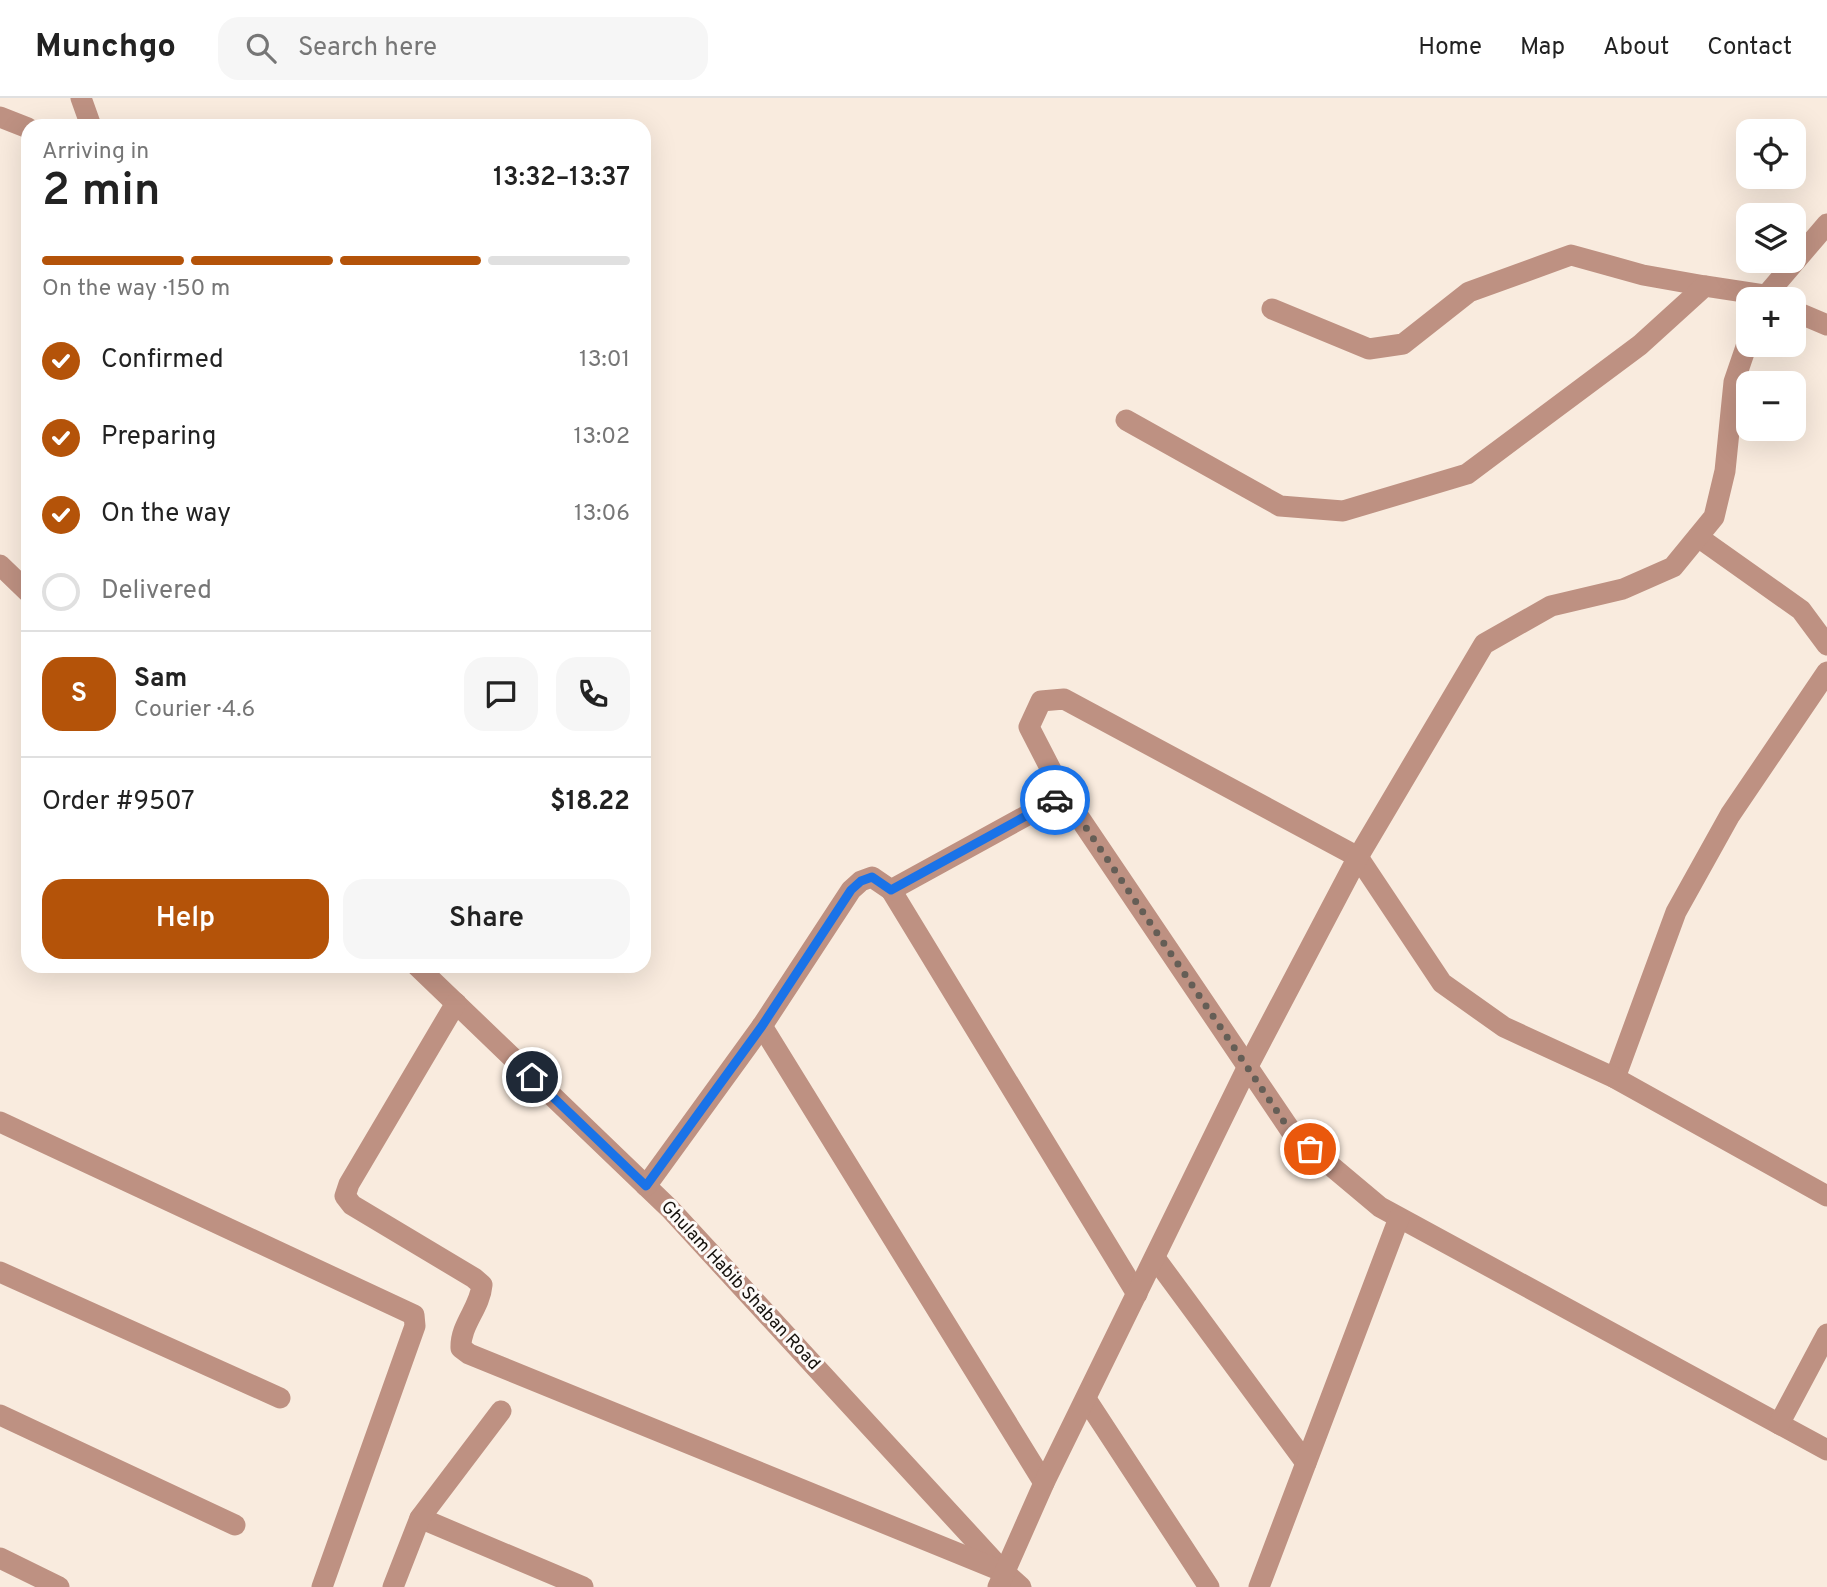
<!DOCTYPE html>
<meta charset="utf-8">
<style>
:root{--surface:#fff;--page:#f6f6f6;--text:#222;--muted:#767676;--line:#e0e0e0;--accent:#b45309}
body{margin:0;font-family:Overpass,sans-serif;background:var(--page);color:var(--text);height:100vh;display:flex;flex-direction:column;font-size:26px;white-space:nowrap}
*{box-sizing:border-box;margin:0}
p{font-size:23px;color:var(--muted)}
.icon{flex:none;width:38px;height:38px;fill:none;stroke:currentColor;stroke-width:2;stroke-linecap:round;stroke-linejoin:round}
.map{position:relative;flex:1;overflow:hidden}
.drawer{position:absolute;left:21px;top:21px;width:630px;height:854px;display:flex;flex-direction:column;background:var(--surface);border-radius:21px;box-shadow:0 7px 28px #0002}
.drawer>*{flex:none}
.tools{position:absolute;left:1736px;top:21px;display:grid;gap:14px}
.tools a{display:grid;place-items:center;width:70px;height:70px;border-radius:14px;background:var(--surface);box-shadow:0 7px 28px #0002;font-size:35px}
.pin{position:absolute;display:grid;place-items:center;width:60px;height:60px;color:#fff;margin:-30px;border:4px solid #fff;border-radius:50%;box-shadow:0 2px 7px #0007}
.courier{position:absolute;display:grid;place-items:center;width:70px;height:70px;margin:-35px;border:5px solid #1a73e8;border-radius:50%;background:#fff;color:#222;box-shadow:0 2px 9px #0007}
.head em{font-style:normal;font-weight:600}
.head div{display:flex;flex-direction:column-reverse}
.head{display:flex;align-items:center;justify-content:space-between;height:119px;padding:0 21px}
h1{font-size:46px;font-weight:600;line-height:52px}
.bar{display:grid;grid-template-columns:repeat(4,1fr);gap:10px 7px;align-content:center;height:84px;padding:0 21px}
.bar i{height:9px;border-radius:5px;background:var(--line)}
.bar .current{background:var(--accent)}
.bar p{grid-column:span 4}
.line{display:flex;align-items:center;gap:18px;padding:0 21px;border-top:2px solid var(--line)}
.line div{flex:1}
.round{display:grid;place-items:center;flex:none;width:74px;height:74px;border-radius:21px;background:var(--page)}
ol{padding:0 21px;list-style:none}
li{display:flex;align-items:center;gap:21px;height:77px}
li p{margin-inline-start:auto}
li .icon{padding:7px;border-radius:50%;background:var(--accent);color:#fff;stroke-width:4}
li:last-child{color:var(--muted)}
li i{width:38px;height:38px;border:4px solid var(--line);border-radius:50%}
.button{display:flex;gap:14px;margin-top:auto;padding:14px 21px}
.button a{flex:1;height:80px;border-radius:21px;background:var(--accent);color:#fff;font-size:28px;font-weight:600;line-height:80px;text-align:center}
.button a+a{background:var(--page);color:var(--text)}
header{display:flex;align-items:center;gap:42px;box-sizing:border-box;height:98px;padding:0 35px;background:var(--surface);border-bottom:2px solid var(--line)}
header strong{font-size:33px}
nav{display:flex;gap:38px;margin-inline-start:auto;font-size:24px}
.search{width:490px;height:63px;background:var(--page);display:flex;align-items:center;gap:18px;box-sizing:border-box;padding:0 24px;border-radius:21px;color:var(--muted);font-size:26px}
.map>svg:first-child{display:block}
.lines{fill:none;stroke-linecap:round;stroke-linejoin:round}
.street{stroke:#be9182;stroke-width:21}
.done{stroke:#655e56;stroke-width:7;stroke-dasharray:0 12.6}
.route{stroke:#1a73e8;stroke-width:9}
.labels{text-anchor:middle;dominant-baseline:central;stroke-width:6;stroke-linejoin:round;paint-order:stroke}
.street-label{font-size:18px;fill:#16120d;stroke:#fdfaf8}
</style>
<header>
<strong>Munchgo</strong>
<div class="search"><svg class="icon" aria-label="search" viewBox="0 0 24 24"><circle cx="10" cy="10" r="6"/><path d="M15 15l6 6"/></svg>Search here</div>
<nav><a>Home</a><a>Map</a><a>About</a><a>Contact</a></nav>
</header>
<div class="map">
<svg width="1827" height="1489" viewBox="0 0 1827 1489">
<rect width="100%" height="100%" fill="#f9ebde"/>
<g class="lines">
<g class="street">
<polyline points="81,0 91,28"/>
<polyline points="0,19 28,30"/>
<polyline points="1763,201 1827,126"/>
<polyline points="1272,211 1369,251 1403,246 1469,194 1571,157 1643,177 1705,188"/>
<polyline points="1794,213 1827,227"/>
<polyline points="1126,322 1280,408 1343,413 1467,376 1640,247 1705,188 1764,197 1772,201"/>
<polyline points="1698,439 1801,512 1827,547"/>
<polyline points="0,467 28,494"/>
<polyline points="891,792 1137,1196"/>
<polyline points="417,868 670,1111 1004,1474 1021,1489"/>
<path d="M 456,905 L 349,1086 L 345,1098 L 352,1107 L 474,1180 L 482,1187 C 480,1210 460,1227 461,1250 L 469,1256 L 1004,1474"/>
<polyline points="762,928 1044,1385"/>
<polyline points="1615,980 1676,814 1730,717 1827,574"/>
<polyline points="0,1024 414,1217 415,1228 322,1489"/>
<polyline points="646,1088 762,928 851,792 861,783 872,779 891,792 1064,697"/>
<polyline points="1827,1098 1615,980 1504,929 1442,885 1358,759 1064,601 1041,603 1029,629 1064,697 1293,1036 1380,1109 1827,1352"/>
<polyline points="1155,1160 1306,1365"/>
<polyline points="0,1174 280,1300"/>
<polyline points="1086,1301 1209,1489"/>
<polyline points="0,1317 235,1427"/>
<polyline points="1779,1326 1827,1236"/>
<polyline points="420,1420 583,1489"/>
<polyline points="0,1460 59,1489"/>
<polyline points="393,1489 420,1420 501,1313"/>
<polyline points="998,1489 1044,1385 1248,968 1358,759 1484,546 1551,508 1623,491 1673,469 1714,419 1725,373 1734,284 1748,243"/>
<polyline points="1259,1489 1399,1120"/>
</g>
</g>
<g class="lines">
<polyline class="done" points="1055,702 1064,697 1293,1037 1310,1051"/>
<polyline class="route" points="532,979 646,1088 762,928 851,792 861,783 872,779 891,792 1055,702"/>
</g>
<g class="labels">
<g class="street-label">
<text transform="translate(740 1188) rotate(47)">Ghulam Habib Shaban Road</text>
</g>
</g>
</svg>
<div class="tools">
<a><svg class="icon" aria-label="locate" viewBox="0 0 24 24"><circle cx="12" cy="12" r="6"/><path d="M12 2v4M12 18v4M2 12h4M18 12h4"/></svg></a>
<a><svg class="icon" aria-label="layers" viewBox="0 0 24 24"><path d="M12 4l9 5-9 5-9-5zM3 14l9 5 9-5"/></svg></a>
<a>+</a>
<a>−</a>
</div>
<div class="pin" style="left:1310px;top:1051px;background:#ea580c"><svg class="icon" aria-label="bag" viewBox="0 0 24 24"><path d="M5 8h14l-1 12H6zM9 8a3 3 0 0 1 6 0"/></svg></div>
<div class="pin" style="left:532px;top:979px;background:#1f2937"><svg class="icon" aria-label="home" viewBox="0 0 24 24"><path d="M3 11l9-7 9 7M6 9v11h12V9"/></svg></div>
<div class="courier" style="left:1055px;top:702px"><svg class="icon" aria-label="car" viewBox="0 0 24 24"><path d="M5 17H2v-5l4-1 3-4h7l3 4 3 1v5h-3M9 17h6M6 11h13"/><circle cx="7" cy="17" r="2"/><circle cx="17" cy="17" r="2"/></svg></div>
<section class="drawer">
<div class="head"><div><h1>2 min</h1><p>Arriving in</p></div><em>13:32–13:37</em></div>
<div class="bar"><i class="current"></i><i class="current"></i><i class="current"></i><i></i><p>On the way · 150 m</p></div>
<ol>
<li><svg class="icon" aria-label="check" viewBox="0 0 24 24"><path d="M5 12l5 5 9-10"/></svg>Confirmed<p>13:01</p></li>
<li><svg class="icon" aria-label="check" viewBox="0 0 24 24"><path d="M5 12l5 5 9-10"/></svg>Preparing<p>13:02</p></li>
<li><svg class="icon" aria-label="check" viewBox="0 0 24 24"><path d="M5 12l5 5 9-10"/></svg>On the way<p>13:06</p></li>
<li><i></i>Delivered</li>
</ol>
<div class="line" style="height:126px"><b class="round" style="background:var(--accent);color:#fff">S</b><div><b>Sam</b><p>Courier · 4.6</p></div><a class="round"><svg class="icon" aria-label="chat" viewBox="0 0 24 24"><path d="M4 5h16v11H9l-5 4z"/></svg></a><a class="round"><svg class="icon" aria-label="phone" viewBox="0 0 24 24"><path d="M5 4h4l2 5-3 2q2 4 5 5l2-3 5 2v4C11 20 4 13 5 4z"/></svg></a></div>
<div class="line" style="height:91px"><div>Order #9507</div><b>$18.22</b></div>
<div class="button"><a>Help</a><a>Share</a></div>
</section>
</div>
